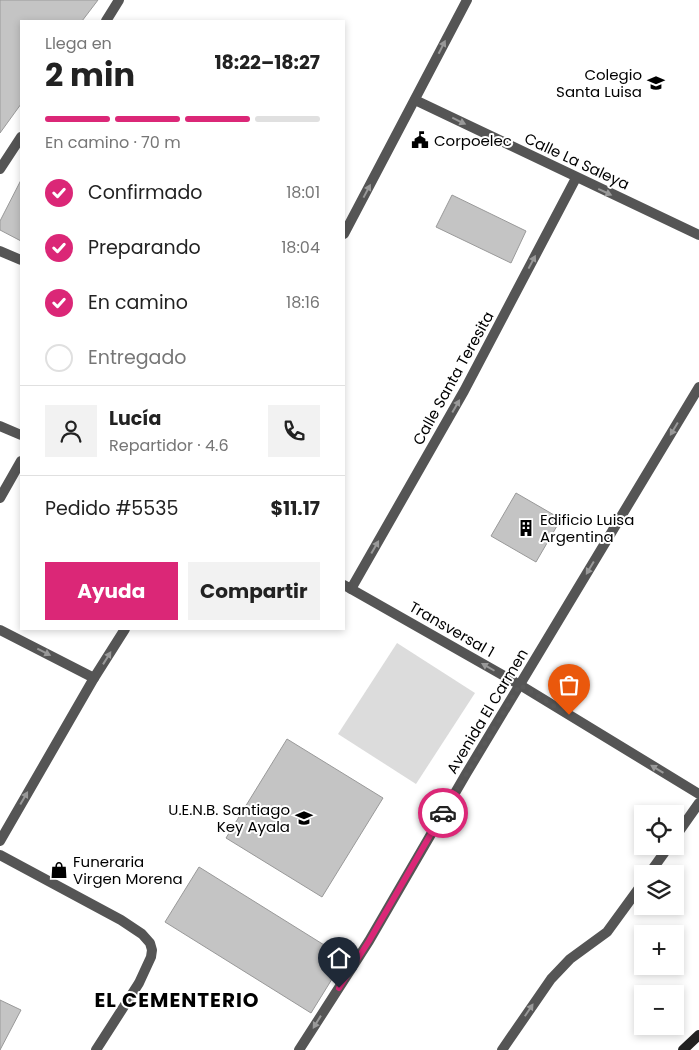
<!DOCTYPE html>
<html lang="es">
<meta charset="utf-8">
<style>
:root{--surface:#fff;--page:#f2f2f2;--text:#222;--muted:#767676;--line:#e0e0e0;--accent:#db2777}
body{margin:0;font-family:Poppins,sans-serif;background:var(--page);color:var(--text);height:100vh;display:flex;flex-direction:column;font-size:19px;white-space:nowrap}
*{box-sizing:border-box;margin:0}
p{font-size:16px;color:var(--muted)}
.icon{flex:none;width:28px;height:28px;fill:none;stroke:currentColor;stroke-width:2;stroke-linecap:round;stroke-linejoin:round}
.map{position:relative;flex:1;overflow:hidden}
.sheet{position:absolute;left:20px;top:20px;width:325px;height:610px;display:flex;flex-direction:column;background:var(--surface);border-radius:0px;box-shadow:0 2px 8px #0003}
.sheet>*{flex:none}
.tools{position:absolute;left:634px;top:805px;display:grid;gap:10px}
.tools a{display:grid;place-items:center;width:50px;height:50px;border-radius:0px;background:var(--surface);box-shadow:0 2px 8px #0003;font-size:25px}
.pin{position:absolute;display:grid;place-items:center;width:42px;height:42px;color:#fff;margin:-51px -21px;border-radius:50% 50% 50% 0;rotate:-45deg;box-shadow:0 0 5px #0007}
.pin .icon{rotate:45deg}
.courier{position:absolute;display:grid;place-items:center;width:50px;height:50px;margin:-25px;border:4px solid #db2777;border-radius:50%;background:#fff;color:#222;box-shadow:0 1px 6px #0007}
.summary em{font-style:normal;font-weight:700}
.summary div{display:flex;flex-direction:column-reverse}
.summary{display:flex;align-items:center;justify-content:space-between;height:85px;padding:0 25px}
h1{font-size:32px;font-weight:700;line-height:38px}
.bar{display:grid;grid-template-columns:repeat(4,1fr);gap:8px 5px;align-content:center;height:60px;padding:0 25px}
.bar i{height:6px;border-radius:4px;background:var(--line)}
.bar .active{background:var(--accent)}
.bar p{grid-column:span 4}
.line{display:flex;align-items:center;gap:12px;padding:0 25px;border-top:1px solid var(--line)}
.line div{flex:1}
.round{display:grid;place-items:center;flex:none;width:52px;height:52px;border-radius:0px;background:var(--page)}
ol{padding:0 25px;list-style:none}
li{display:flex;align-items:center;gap:15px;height:55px}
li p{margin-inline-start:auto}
li .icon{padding:5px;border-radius:50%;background:var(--accent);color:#fff;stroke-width:4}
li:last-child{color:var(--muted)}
li i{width:28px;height:28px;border:2px solid var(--line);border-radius:50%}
.primary-button{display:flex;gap:10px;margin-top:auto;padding:10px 25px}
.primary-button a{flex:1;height:58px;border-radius:0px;background:var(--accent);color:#fff;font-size:20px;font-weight:700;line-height:58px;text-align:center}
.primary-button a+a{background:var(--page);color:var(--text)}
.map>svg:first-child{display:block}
.pitch{fill:#dcdcdc}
.building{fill:#c4c4c4;stroke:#999}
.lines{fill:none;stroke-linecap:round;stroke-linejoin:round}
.street{stroke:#555;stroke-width:10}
.secondary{stroke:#222;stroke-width:10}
.oneway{fill:#999}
.done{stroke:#595959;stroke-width:5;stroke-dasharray:0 9}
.route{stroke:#db2777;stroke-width:6}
.labels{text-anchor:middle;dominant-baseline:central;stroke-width:4;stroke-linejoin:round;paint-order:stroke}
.poi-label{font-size:15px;fill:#000;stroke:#fff;text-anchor:start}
.street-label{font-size:15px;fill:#000;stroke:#fff}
.district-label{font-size:20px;font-weight:bold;letter-spacing:1px;fill:#000;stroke:#fff}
</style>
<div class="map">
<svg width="699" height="1050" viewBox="0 0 699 1050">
<rect width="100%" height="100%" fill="#fff"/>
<polygon class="pitch" points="397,643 475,693 416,784 338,734"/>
<g class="building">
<polygon points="0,0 98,0 82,21 21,21 21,104 0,133"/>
<polygon points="21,180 21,241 0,230 0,221"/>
<polygon points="452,195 526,231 511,263 436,227"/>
<polygon points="516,493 561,519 536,562 491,536"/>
<polygon points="287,739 383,798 322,897 226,838"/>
<polygon points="199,867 345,958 311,1013 165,922"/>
<polygon points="0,1000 21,1010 0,1050"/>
</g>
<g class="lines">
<g class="street">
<polyline points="106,21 119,0"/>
<polyline points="415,100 699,235"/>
<polyline points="0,169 21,137"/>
<polyline points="344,234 467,0"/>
<polyline points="0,251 21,260"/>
<polyline points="0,426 21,435"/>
<polyline points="0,498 21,461"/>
<polyline points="344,585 520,685 699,794"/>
<polyline points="351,589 464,391 576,178"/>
<polyline points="0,630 94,678"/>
<polyline points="675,837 699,803"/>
<polyline points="0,841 94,678 125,629"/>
<polyline points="0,855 121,920 142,934 150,943 152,950 151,957 139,983 96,1050"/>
<polyline points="649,874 669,846"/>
<polyline points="299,1050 369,941 466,774 699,387"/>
<polyline points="502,1050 551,979 570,959 607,932 642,884"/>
</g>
<polyline class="secondary" points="683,1050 699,1035"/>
</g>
<defs><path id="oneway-solid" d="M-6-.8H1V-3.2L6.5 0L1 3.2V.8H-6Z" transform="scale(1.25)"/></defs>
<g class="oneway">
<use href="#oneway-solid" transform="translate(442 47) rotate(-63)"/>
<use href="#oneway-solid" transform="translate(459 121) rotate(26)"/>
<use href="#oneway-solid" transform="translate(367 191) rotate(-62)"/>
<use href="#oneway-solid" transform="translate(605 192) rotate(25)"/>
<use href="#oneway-solid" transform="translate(532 262) rotate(-62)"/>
<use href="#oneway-solid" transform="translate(456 406) rotate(-60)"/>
<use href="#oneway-solid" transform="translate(674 429) rotate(121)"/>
<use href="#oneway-solid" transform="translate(375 547) rotate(-60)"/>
<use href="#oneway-solid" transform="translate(590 568) rotate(121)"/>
<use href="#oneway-solid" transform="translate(44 652) rotate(27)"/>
<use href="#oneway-solid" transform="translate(107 658) rotate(-58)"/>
<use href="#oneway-solid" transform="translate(488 667) rotate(-150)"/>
<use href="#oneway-solid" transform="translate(657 769) rotate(-149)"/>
<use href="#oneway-solid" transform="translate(24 798) rotate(-60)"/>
<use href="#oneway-solid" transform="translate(529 1010) rotate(-56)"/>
<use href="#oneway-solid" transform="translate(317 1022) rotate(122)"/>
</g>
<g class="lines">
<polyline class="done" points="443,813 520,685 569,715"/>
<polyline class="route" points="339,988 369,941 443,813"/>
</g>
<defs>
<g id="school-bare" transform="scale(1.35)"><path d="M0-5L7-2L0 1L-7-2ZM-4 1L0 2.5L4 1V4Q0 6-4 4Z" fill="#000" stroke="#fff" stroke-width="2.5" paint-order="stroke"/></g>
<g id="civic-bare" transform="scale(1.35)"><path d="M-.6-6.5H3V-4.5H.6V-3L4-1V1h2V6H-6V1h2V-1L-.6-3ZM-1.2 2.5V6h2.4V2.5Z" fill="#000" stroke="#fff" stroke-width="2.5" paint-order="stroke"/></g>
<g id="building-bare" transform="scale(1.35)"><path d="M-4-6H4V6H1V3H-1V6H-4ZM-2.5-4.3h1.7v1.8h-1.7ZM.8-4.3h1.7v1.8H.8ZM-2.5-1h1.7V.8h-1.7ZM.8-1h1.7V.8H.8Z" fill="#000" stroke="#fff" stroke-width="2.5" paint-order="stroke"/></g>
<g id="shop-bare" transform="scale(1.35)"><path d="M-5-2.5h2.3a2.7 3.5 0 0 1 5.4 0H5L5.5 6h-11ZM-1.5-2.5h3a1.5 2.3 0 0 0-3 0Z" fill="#000" stroke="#fff" stroke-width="2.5" paint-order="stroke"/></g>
</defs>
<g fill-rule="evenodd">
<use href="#school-bare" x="656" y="83"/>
<use href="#civic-bare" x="420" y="140"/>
<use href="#building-bare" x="526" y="528"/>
<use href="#school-bare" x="304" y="818"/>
<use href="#shop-bare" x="59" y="870"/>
</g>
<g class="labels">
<g class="poi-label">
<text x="642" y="74" text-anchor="end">Colegio<tspan x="642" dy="17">Santa Luisa</tspan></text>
<text x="434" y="140">Corpoelec</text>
<text x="540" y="519">Edificio Luisa<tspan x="540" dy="17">Argentina</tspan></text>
<text x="290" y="809" text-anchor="end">U.E.N.B. Santiago<tspan x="290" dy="17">Key Ayala</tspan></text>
<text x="73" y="861">Funeraria<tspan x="73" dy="17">Virgen Morena</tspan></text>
</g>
<g class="street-label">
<text transform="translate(577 161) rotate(25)">Calle La Saleya</text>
<text transform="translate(453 378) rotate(-61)">Calle Santa Teresita</text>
<text transform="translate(452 629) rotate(30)">Transversal 1</text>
<text transform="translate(487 711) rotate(-59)">Avenida El Carmen</text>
</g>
<g class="district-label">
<text x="177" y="1000">EL CEMENTERIO</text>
</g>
</g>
</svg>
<div class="tools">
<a><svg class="icon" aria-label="locate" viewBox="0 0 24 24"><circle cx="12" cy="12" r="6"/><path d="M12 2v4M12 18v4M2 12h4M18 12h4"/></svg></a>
<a><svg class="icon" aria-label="layers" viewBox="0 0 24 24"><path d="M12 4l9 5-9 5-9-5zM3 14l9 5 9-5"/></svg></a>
<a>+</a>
<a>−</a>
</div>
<div class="pin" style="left:569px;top:715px;background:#ea580c"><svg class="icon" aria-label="bag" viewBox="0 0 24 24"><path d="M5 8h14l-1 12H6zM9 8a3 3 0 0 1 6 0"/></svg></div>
<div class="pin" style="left:339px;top:988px;background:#1f2937"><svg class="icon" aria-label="home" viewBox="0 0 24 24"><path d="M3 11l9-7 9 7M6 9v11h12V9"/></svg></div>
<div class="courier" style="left:443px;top:813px"><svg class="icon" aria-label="car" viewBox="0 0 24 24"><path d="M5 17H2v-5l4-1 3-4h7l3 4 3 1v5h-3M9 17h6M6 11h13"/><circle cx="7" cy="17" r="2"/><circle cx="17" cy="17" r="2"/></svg></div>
<section class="sheet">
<div class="summary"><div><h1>2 min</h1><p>Llega en</p></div><em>18:22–18:27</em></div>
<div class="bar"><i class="active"></i><i class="active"></i><i class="active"></i><i></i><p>En camino · 70 m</p></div>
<ol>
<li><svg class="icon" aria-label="check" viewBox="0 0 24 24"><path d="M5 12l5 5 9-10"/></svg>Confirmado<p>18:01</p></li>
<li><svg class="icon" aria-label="check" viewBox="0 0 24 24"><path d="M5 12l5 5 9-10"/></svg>Preparando<p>18:04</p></li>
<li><svg class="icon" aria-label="check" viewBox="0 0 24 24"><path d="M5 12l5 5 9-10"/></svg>En camino<p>18:16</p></li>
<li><i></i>Entregado</li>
</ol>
<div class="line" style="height:90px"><a class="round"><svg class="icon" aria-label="person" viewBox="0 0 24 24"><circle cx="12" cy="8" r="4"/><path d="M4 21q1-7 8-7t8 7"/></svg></a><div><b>Lucía</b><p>Repartidor · 4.6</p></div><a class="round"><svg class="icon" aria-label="phone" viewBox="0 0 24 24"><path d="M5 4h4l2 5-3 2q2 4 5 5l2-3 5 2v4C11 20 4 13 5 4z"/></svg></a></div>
<div class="line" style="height:65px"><div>Pedido #5535</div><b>$11.17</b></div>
<div class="primary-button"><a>Ayuda</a><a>Compartir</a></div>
</section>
</div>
